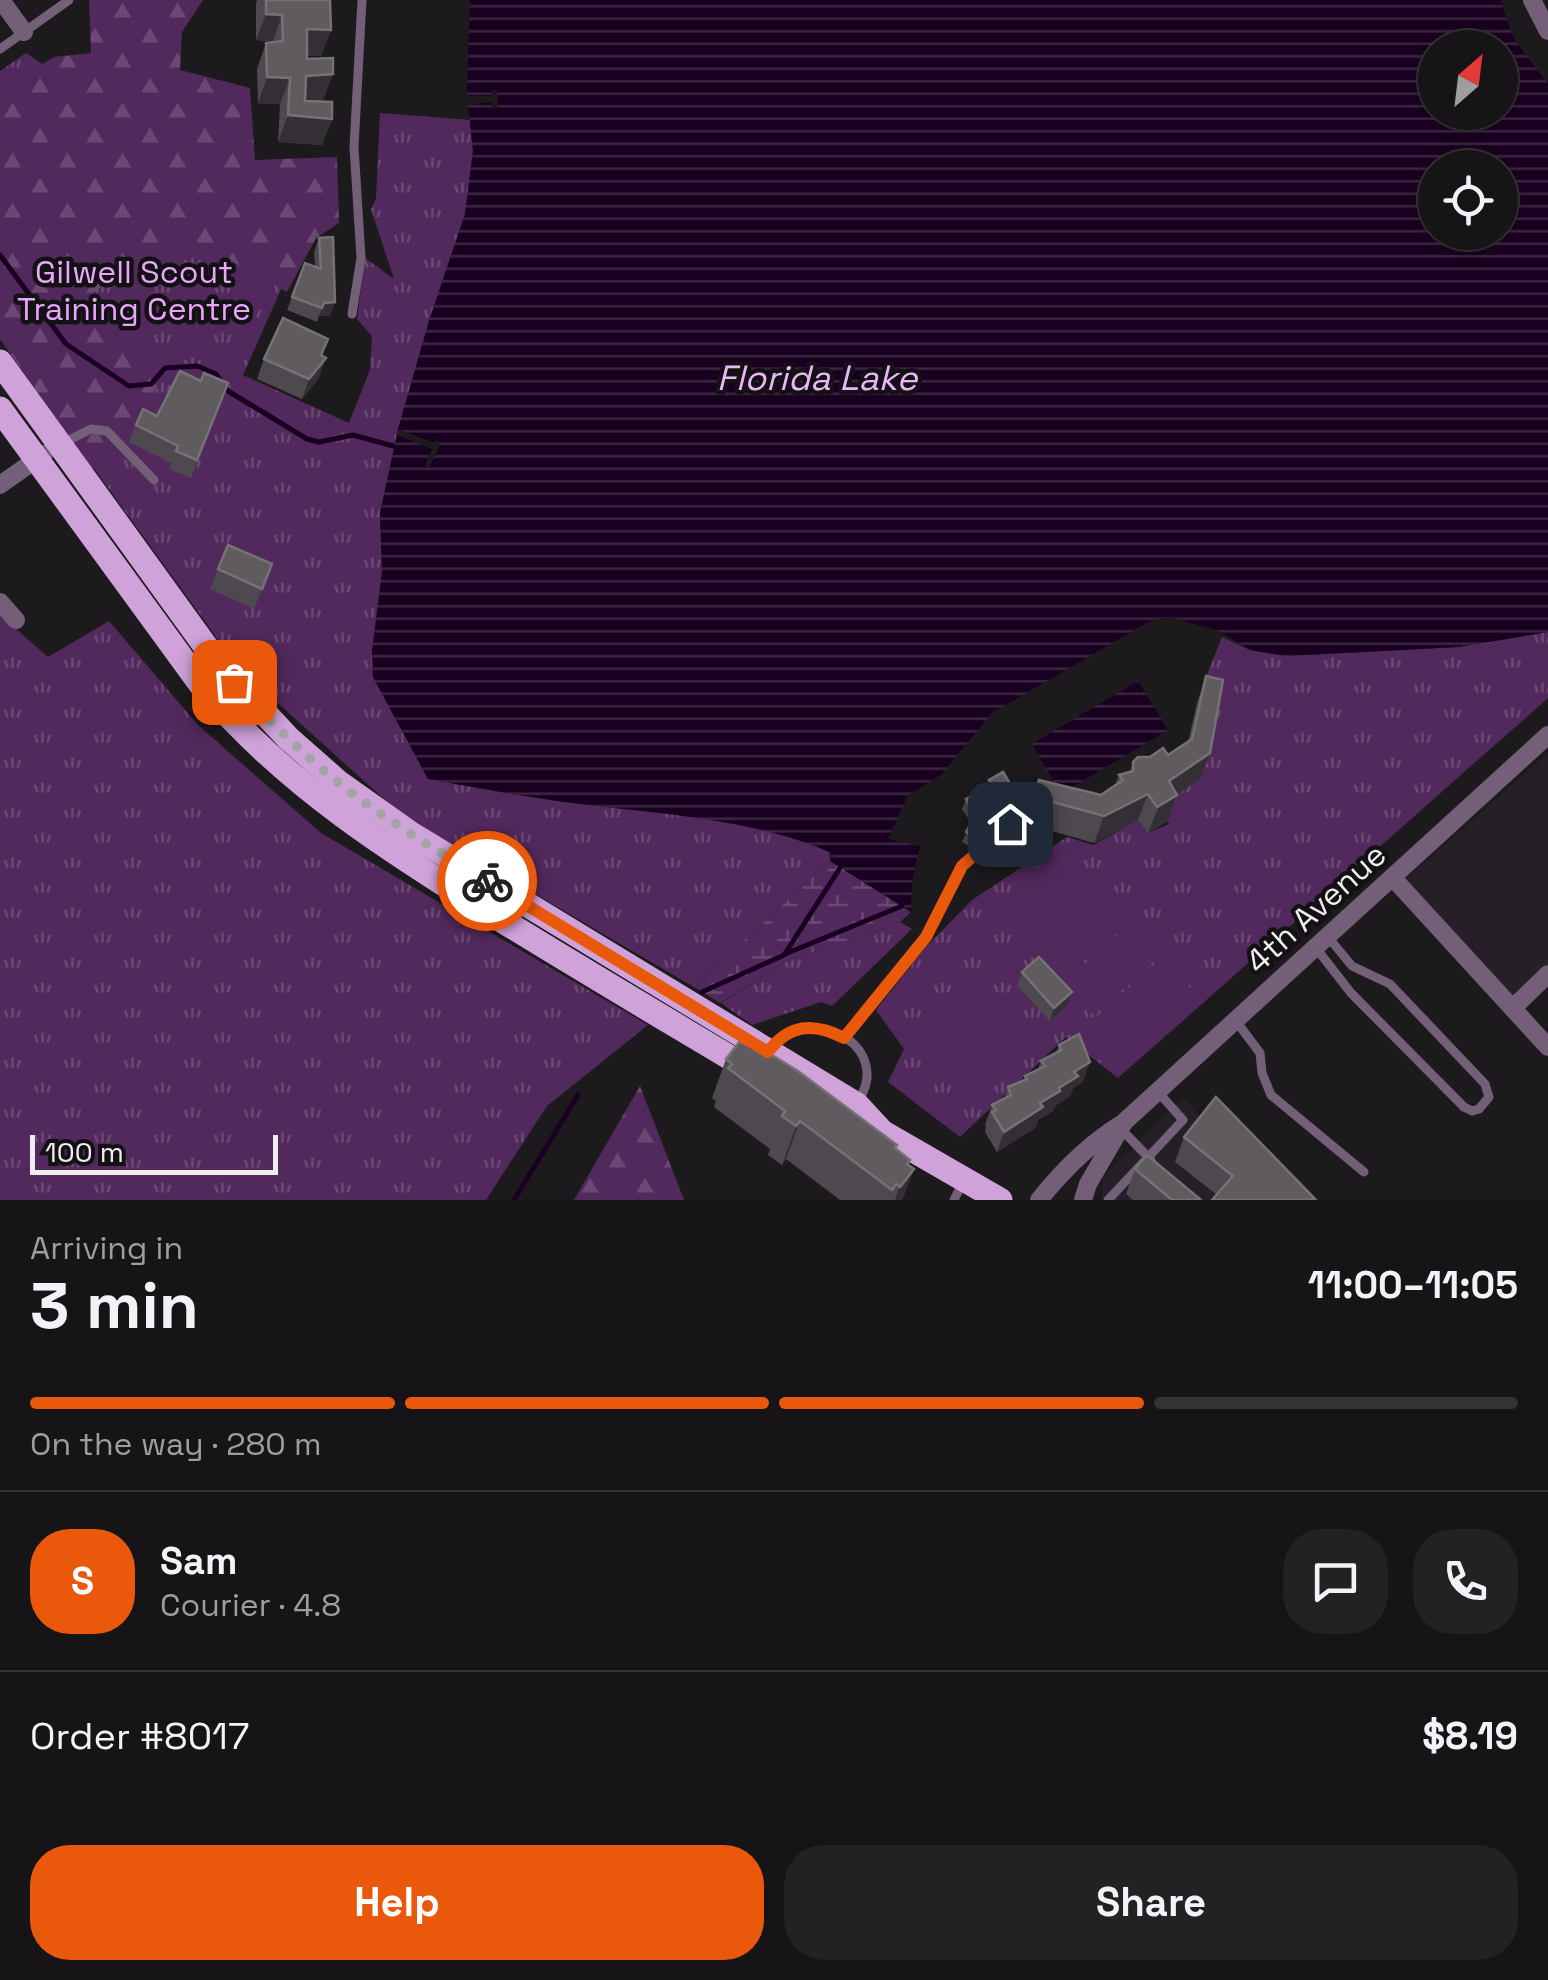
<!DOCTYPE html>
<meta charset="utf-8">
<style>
:root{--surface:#161416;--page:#232123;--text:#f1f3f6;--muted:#9e9ea1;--line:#353335;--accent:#ea580c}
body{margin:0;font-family:"Space Grotesk",sans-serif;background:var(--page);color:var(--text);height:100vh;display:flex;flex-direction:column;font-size:38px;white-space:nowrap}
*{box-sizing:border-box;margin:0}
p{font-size:32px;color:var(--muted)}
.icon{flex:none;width:55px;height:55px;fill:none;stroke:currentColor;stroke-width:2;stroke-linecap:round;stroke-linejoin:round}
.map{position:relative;height:1200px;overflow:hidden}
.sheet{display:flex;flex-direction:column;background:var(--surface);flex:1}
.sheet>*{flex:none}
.needle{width:65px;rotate:28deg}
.fabs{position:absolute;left:1418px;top:30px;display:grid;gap:20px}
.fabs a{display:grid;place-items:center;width:100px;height:100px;border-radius:50%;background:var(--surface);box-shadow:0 2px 8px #0004,0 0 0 2px var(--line);font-size:50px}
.scale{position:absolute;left:30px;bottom:25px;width:248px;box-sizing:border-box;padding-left:10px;border:5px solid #efedef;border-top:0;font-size:28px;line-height:35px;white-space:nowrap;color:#efedef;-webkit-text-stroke:8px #141115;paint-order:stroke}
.pin{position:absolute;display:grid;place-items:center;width:85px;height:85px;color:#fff;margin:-42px;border-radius:20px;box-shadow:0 5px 15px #0006}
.courier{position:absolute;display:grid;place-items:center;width:100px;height:100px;margin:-50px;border:8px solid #ea580c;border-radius:50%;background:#fff;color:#222;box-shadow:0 2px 12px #0007}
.summary em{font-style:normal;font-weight:600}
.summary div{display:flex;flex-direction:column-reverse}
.summary{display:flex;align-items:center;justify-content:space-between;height:170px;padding:0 30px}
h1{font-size:65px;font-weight:600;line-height:75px}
.bar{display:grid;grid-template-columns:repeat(4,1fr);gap:15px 10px;align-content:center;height:120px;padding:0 30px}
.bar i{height:12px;border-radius:8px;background:var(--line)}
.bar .on{background:var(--accent)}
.bar p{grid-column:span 4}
.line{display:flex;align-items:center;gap:25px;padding:0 30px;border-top:2px solid var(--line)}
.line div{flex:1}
.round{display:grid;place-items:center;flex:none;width:105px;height:105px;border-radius:40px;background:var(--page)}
.action{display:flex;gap:20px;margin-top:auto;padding:20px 30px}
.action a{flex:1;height:115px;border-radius:40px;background:var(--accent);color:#fff;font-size:40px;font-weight:600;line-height:115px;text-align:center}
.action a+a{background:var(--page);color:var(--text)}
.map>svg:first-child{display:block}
.built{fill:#261f28}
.grass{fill:url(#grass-tufts)}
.forest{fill:url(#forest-firs)}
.wetland{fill:url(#wetland-marsh)}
.garden{fill:#52295c}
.water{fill:url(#water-rules);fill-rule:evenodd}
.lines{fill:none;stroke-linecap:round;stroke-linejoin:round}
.stream{stroke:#190020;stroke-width:5}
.service{stroke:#745f79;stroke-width:9}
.minor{stroke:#745f79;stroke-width:18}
.primary{stroke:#cfa3da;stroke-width:25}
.wall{fill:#4d494e}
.shaded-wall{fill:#332f34}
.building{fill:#5f5b5f;stroke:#757276;stroke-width:2.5}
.done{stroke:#a6a3a6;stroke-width:10;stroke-dasharray:0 18}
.route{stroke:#ea580c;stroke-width:12}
.labels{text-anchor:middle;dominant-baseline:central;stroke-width:9;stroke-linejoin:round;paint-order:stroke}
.park-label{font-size:32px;fill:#eaa6fb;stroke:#141115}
.street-label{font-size:32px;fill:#efedef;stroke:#141115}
.water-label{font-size:35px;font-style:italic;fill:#ecb5fa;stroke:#141115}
</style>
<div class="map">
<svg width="1548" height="1200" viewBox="0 0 1548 1200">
<defs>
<pattern id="grass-tufts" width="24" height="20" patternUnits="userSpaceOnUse" patternTransform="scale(2.5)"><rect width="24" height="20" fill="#52295c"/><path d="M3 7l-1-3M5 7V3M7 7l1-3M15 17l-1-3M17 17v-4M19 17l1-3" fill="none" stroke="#6b4874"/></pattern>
<pattern id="forest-firs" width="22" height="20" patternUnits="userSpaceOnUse" patternTransform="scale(2.5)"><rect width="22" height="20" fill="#52295c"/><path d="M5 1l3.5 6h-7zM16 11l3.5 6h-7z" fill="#6b4874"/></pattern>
<pattern id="wetland-marsh" width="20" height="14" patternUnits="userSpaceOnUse" patternTransform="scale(2.5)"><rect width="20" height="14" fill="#52295c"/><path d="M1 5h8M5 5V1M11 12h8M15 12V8" fill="none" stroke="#6b4874"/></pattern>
<pattern id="water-rules" width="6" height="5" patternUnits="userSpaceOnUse" patternTransform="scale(2.5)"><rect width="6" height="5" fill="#190020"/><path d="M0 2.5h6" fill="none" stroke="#3b2641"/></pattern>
</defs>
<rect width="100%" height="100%" fill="#1d1a1e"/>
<g class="built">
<polygon points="1548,753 1548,965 1513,999 1406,879"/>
<polygon points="1183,1098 1250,1169 1282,1200 1102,1200 1103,1177"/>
</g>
<g class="grass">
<path d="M 26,53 L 286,227 L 290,269 L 243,375 L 349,423 L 370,370 L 372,336 L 357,319 L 365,258 L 394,279 L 371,209 L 376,199 L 380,113 L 470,120 L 473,151 L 465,214 L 429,321 L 398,429 L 380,513 L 382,572 L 372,651 L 373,677 L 428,779 C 479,788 529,798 580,804 C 662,814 754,818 829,852 L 830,861 L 694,987 L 405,818 L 238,667 L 0,339 L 0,71 Z"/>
<polygon points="0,615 48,657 109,621 198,725 321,833 648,1025 547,1106 486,1200 0,1200"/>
<polygon points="1548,632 1548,698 1118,1078 1066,1037 960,1137 888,1082 904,1049 876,1010 925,948 972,900 1067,837 1093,845 1138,820 1148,833 1169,824 1162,808 1213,707 1202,687 1222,637 1250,650 1286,656 1458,647"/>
<polygon points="900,922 912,929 832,1006 821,1002 752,1025 721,1003 785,962"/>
</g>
<g class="forest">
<polygon points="89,0 203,0 182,32 180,70 250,88 255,160 337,157 339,223 316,238 287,292 223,256 163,243 90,295 86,316 148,356 155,394 128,432 92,470 0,339 0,90 54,57 91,53"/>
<polygon points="640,1086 684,1200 574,1200"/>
</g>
<polygon class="wetland" points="830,861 911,912 900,922 785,962 720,1003 694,987"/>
<g class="garden">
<polygon points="1067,850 1097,883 1030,943 1000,910"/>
<polygon points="1099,887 1128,920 1062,980 1032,947"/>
<polygon points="1131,922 1161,955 1094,1015 1064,983"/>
<polygon points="1162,957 1192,990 1125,1051 1095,1018"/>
<polygon points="980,977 1010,1010 944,1070 914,1037"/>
<polygon points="1012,1011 1042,1044 975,1104 945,1071"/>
</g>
<g class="water">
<path d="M 470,0 L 1500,0 L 1514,39 L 1548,84 L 1548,632 L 1458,647 L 1286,656 L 1250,650 L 1219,631 L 1170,617 L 1152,620 L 992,713 L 941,775 L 908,795 L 888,839 L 920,846 L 912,880 L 911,912 L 830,861 L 832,853 C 753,818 658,814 573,803 C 524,797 477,787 428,779 L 373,677 L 372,651 L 382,572 L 380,513 L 397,435 L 432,449 L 425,466 L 429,468 L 440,445 L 437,439 L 434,443 L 398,429 L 429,321 L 465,214 L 473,151 L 468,105 L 492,102 L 492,108 L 498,108 L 497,90 L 493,90 L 491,96 L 467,96 ZM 1435,48 L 1500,48 L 1500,112 L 1435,112 ZM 1435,168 L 1500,168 L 1500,232 L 1435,232 Z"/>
<polygon points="1138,681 1168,730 1061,794 1032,744"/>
</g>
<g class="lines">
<g class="stream">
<polyline points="0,255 66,344 129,386 151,384 165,368 197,366 216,374 228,391 307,439 319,442 353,435 393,446"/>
<polyline points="785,954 902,906"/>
<polyline points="702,992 784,955 840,868"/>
<polyline points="514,1200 578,1095"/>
</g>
<g class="service">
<polyline points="0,49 69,0"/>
<polyline points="352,314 361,258 354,147 362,0"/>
<polyline points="61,444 91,429 107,431 154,480"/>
<polyline points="1316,948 1351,993 1464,1107 1472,1111 1479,1109 1489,1097 1485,1084 1390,984 1352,966 1328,937"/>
<polyline points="1236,1021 1260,1053 1262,1073 1271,1095 1364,1172"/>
<polyline points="843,1038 926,937 962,866 1010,824"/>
<path d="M 770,1050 C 797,1012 864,1028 867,1072 C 868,1083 863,1093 858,1102"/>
<polyline points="1120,1128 1151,1160"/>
<polyline points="954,1200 963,1182"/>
<polyline points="1108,1200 1183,1120 1158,1092"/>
</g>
<g class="minor">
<polyline points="1,0 24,32"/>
<polyline points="1532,0 1548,31"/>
<polyline points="0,485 44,454"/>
<polyline points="0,602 16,620"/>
<polyline points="1393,878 1548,1047"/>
<polyline points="1513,1008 1548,974"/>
<path d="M 1039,1200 C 1063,1170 1090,1143 1123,1123 L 1548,735"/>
<polyline points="1083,1200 1088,1184 1123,1124"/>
</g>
<g class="primary">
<polyline points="0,362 217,662 288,738 339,783 411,834 857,1105 882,1132 1000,1200"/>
<path d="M 0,409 L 202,686 C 286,785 391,852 500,919 C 584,971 669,1021 754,1072"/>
</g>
</g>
<g class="wall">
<polygon points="257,0 330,0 331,30 321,56 307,56 307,59 333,74 323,100 310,102 332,119 322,145 278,142 280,104 258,104 257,69 266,43 273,42 256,40 256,4"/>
<polygon points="319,238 330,316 319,316 317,322 287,310 305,263 315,267 314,252"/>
<polygon points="328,339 322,356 319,378 302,399 257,379 264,359"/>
<polygon points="201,381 228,383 191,478 169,469 171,463 129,442 136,425 157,416"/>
<polygon points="272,564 254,609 210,589 218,569"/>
<polygon points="1206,676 1200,779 1177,795 1168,821 1148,833 1138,820 1094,843 1024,823 1039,780 1101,795 1115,785 1119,775 1130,772 1133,762 1150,757 1168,755 1188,742 1197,703"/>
<polygon points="989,780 1017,795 1014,805 985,821 988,823 984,832 971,847 962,842 971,823 962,809 966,799 986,788"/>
<polygon points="1022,972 1067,1005 1050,1021 1017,986"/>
<polygon points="1059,1045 1083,1082 1073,1088 1070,1096 1055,1106 1053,1111 1038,1120 1035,1128 997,1152 985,1132 986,1127 985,1125 992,1105 1004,1099 1008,1087 1023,1081 1025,1076 1038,1069 1041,1061 1056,1053"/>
<polygon points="726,1059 896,1149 908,1165 914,1169 902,1200 840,1200 786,1159 782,1165 768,1155 770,1149 714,1107 716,1101 712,1098"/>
<polygon points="1184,1137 1316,1200 1217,1195 1175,1162"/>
<polygon points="1135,1169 1201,1200 1133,1200 1126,1194"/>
</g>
<g class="shaded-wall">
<polygon points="266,14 282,15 273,41 256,40"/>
<polygon points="307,29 331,30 321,56 298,55"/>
<polygon points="333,74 323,100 296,103 306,76"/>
<polygon points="267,77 290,78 280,104 258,104"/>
<polygon points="288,115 332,119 322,145 278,142"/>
<polygon points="335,302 330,316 319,316 324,303"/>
<polygon points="328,339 321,360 326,358 319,378 302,399 309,379"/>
<polygon points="1210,753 1200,779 1177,795 1168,821 1148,833 1169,781"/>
<polygon points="1148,794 1138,820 1094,843 1104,816"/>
<polygon points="1017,795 1014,805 975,827 979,817"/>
<polygon points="988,823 984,832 971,847 974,838"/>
<polygon points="1072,992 1067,1005 1050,1021 1054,1008"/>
<polygon points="1090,1062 1083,1082 1073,1088 1070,1096 1055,1106 1053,1111 1038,1120 1035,1128 997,1152 1004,1132 1059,1088 1074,1072"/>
<polygon points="800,1121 786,1159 782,1165 796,1126"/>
<polygon points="910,1160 901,1186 914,1169 902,1200 895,1200 907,1164"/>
</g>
<g class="building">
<polygon points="266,0 330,0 331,30 307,29 307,59 333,58 333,74 306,76 305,101 332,102 332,119 288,115 290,78 267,77 266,43 283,41 282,15 266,14"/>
<polygon points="333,237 335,302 324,303 322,308 292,297 305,263 321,269 319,238"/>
<polygon points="283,318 328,339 321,355 326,358 309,379 264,359"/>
<polygon points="180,371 201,381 204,373 228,383 197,460 176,451 178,446 136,425 143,409 157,416"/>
<polygon points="228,545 272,564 262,589 218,569"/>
<polygon points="1206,676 1223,680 1210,753 1169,781 1177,795 1157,807 1148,794 1104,816 1034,797 1039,780 1101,795 1123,780 1119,775 1133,771 1133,762 1138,757 1150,757 1163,748 1168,755 1192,739"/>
<polygon points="1003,772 1017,795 979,817 988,823 974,838 966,832 976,815 966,799 992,785 989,780"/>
<polygon points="1039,957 1072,992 1054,1008 1022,972"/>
<polygon points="1079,1034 1090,1062 1074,1072 1078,1076 1059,1088 1060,1091 1040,1103 1043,1107 1004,1132 992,1112 996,1110 992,1105 1011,1095 1008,1087 1027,1079 1025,1076 1045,1066 1041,1061 1061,1050 1059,1045"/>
<polygon points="740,1041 746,1045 749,1041 798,1071 897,1145 895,1148 910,1160 907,1164 914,1169 900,1187 896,1184 892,1190 800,1121 796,1126 782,1116 785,1111 728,1068 732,1064 726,1059"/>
<polygon points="1216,1097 1316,1200 1212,1200 1233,1176 1184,1137"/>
<polygon points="1147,1155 1201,1200 1172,1200 1135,1169"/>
</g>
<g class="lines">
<path class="done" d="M 234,682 C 267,718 301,753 339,783 C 385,820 437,850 487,881"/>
<path class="route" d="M 487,881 L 768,1052 C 789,1024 813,1022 844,1038 L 926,937 L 962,866 L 1010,824"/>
</g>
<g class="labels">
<g class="park-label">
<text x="134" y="272">Gilwell Scout<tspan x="134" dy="37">Training Centre</tspan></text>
</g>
<g class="street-label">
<text transform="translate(1316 908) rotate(-42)">4th Avenue</text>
</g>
<g class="water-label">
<text x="817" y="378">Florida Lake</text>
</g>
</g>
</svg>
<div class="fabs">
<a><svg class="needle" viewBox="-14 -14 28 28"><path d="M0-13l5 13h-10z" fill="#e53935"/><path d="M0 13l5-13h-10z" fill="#9e9ea1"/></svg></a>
<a><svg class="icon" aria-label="locate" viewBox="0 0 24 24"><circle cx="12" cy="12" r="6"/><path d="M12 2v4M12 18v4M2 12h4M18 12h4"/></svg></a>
</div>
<div class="scale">100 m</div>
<div class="pin" style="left:234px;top:682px;background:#ea580c"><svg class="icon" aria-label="bag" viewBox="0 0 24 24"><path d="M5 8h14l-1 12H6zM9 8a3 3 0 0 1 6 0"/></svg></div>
<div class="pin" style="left:1010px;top:824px;background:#1f2937"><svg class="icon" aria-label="home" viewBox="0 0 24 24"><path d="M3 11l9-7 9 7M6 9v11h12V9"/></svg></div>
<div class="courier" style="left:487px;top:881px"><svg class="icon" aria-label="bike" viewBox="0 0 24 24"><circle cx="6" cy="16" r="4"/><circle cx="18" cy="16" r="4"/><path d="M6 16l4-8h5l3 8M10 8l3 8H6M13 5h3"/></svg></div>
</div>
<section class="sheet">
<div class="summary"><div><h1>3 min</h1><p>Arriving in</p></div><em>11:00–11:05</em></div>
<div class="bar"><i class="on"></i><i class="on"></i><i class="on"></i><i></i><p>On the way · 280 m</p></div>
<div class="line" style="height:180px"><b class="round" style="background:var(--accent);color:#fff">S</b><div><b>Sam</b><p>Courier · 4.8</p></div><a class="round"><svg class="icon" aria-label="chat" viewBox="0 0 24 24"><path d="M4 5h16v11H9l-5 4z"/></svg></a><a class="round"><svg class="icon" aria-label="phone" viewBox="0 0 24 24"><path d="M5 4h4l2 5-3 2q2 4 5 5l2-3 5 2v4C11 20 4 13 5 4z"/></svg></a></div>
<div class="line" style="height:130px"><div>Order #8017</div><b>$8.19</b></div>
<div class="action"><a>Help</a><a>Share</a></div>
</section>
